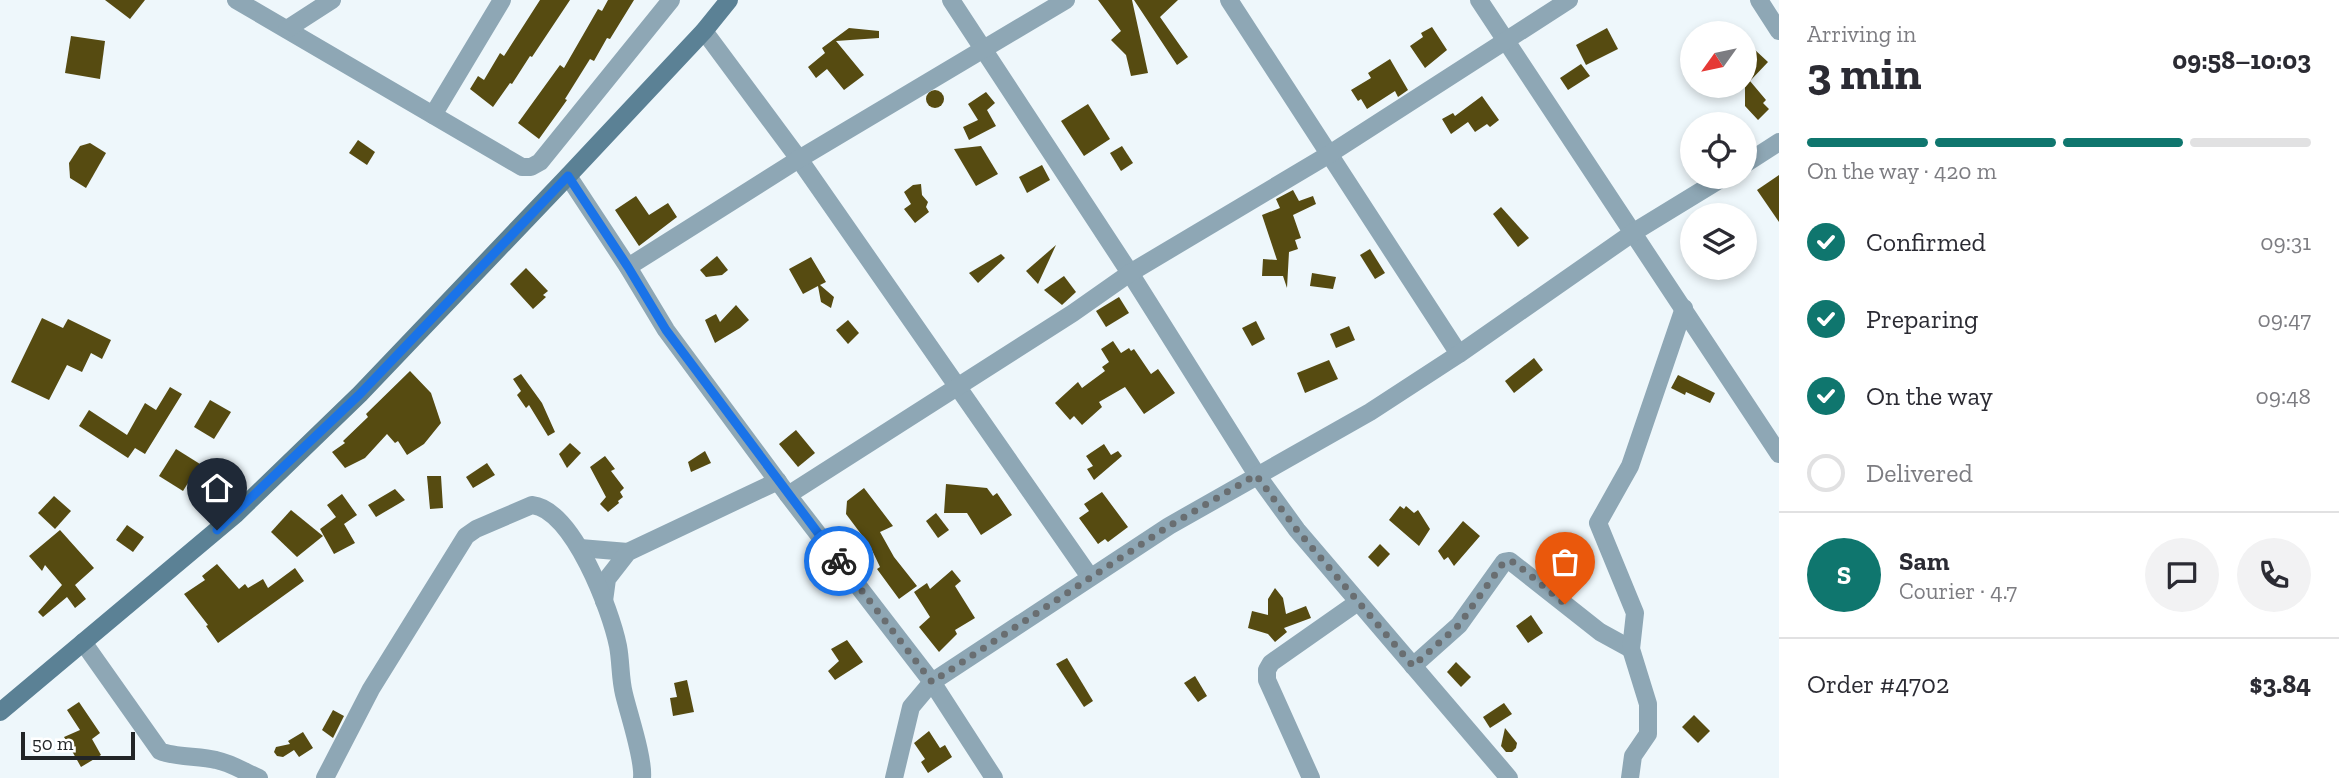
<!DOCTYPE html>
<meta charset="utf-8">
<style>
:root{--surface:#fff;--page:#f2f2f3;--text:#2b2b33;--muted:#7c7c81;--line:#e1e1e2;--accent:#0f766e}
body{margin:0;font-family:"Zilla Slab",serif;background:var(--page);color:var(--text);height:100vh;display:flex;flex-direction:column;font-size:26px;white-space:nowrap}
*{box-sizing:border-box;margin:0}
p{font-size:23px;color:var(--muted)}
.icon{flex:none;width:38px;height:38px;fill:none;stroke:currentColor;stroke-width:2;stroke-linecap:round;stroke-linejoin:round}
.map{position:relative;flex:1;overflow:hidden}
.details{display:flex;flex-direction:column;background:var(--surface);width:560px}
.details>*{flex:none}
.needle{width:46px;rotate:237deg}
.controls{position:absolute;left:1680px;top:21px;display:grid;gap:14px}
.controls a{display:grid;place-items:center;width:77px;height:77px;border-radius:50%;background:var(--surface);box-shadow:0 4px 10px #0003;font-size:35px}
.scale{position:absolute;left:21px;bottom:18px;width:114px;box-sizing:border-box;padding-left:7px;border:4px solid #222527;border-top:0;font-size:19px;line-height:24px;white-space:nowrap;color:#222527;-webkit-text-stroke:5px #fff;paint-order:stroke}
.pin{position:absolute;display:grid;place-items:center;width:60px;height:60px;color:#fff;margin:-72px -30px;border-radius:50% 50% 50% 0;rotate:-45deg;box-shadow:0 0 7px #0007}
.pin .icon{rotate:45deg}
.courier{position:absolute;display:grid;place-items:center;width:70px;height:70px;margin:-35px;border:5px solid #1a73e8;border-radius:50%;background:#fff;color:#222;box-shadow:0 2px 9px #0007}
.head em{font-style:normal;font-weight:700}
.head div{display:flex;flex-direction:column-reverse}
.head{display:flex;align-items:center;justify-content:space-between;height:119px;padding:0 28px}
h1{font-size:46px;font-weight:700;line-height:52px}
.bar{display:grid;grid-template-columns:repeat(4,1fr);gap:10px 7px;align-content:center;height:84px;padding:0 28px}
.bar i{height:9px;border-radius:5px;background:var(--line)}
.bar .selected{background:var(--accent)}
.bar p{grid-column:span 4}
.line{display:flex;align-items:center;gap:18px;padding:0 28px;border-top:2px solid var(--line)}
.line div{flex:1}
.round{display:grid;place-items:center;flex:none;width:74px;height:74px;border-radius:37px;background:var(--page)}
ol{padding:0 28px;list-style:none}
li{display:flex;align-items:center;gap:21px;height:77px}
li p{margin-inline-start:auto}
li .icon{padding:7px;border-radius:50%;background:var(--accent);color:#fff;stroke-width:4}
li:last-child{color:var(--muted)}
li i{width:38px;height:38px;border:4px solid var(--line);border-radius:50%}
main{display:flex;flex:1;min-height:0}
.map>svg:first-child{display:block}
.building{fill:#564b11}
.lines{fill:none;stroke-linecap:round;stroke-linejoin:round}
.street{stroke:#8ea7b5;stroke-width:18}
.secondary{stroke:#5b8195;stroke-width:18}
.done{stroke:#696e71;stroke-width:7;stroke-dasharray:0 12.6}
.route{stroke:#1a73e8;stroke-width:9}
</style>
<main>
<div class="map">
<svg width="1779" height="778" viewBox="0 0 1779 778">
<rect width="100%" height="100%" fill="#eef7fb"/>
<g class="building">
<polygon points="105,0 145,0 130,19"/>
<polygon points="540,0 570,0 532,57 530,56 512,84 510,83 493,107 470,89 478,76 484,80 500,53 504,56"/>
<polygon points="608,0 634,0 610,39 607,38 594,61 590,59 565,99 567,100 539,139 518,123 560,65 564,68 598,9 602,11"/>
<polygon points="1098,0 1132,0 1148,73 1131,76 1126,55 1111,40 1121,31"/>
<polygon points="1134,0 1178,0 1160,17 1188,57 1177,65"/>
<polygon points="1432,27 1447,50 1425,68 1410,46 1423,37 1421,33"/>
<polygon points="849,28 879,31 879,38 836,41 864,75 844,90 827,69 816,78 808,67 825,53 822,48"/>
<polygon points="1607,28 1618,49 1586,65 1576,45"/>
<polygon points="71,36 105,41 100,79 65,73"/>
<polygon points="1754,49 1768,62 1750,81 1766,100 1763,103 1769,109 1758,120 1745,106 1745,58"/>
<polygon points="1390,59 1408,90 1398,97 1395,91 1367,109 1361,99 1358,101 1351,90 1371,78 1368,73"/>
<polygon points="1581,64 1590,76 1568,90 1560,78"/>
<circle cx="935" cy="99" r="9"/>
<polygon points="986,92 995,103 987,110 996,126 969,140 963,127 978,120 968,104"/>
<polygon points="1482,96 1499,120 1490,127 1487,124 1475,132 1468,122 1451,134 1442,119 1453,113 1455,116"/>
<polygon points="1088,104 1110,139 1084,156 1061,121"/>
<polygon points="358,140 375,152 367,165 349,153"/>
<polygon points="90,143 106,153 86,188 70,178 69,163 80,146"/>
<polygon points="981,146 998,174 976,186 954,149"/>
<polygon points="1122,146 1133,163 1121,171 1110,153"/>
<polygon points="1042,165 1050,180 1027,193 1019,177"/>
<polygon points="1779,175 1779,222 1757,190"/>
<polygon points="921,184 922,195 928,202 926,207 929,212 915,223 904,209 911,204 904,192 913,185"/>
<polygon points="1293,190 1299,201 1313,196 1316,204 1293,215 1301,238 1295,240 1298,249 1289,252 1287,288 1283,276 1262,276 1263,259 1277,260 1262,215 1280,208 1276,199"/>
<polygon points="636,196 649,215 668,203 677,217 639,246 615,210"/>
<polygon points="1501,207 1529,238 1518,247 1493,214"/>
<polygon points="1056,245 1038,284 1026,271"/>
<polygon points="1370,249 1385,273 1375,279 1360,255"/>
<polygon points="1001,254 1005,258 978,283 969,273"/>
<polygon points="717,256 728,270 722,275 706,277 700,270"/>
<polygon points="811,257 826,282 820,285 834,297 831,308 821,302 818,286 803,294 789,269"/>
<polygon points="526,268 548,291 543,295 546,297 533,309 510,284"/>
<polygon points="1312,273 1336,277 1333,289 1310,286"/>
<polygon points="1064,276 1076,292 1062,305 1044,290"/>
<polygon points="1119,297 1129,313 1106,327 1096,311"/>
<polygon points="736,305 749,320 740,328 715,343 705,320 716,314 720,322"/>
<polygon points="42,318 63,328 68,319 111,340 102,359 91,353 82,372 67,365 49,400 11,382"/>
<polygon points="848,320 859,333 848,344 836,330"/>
<polygon points="1256,321 1265,339 1252,346 1242,328"/>
<polygon points="1349,326 1355,340 1336,348 1330,334"/>
<polygon points="1113,341 1121,353 1129,348 1131,351 1134,349 1151,374 1158,369 1175,393 1144,414 1125,387 1099,402 1102,407 1082,425 1074,416 1070,420 1055,403 1078,382 1082,388 1105,371 1102,367 1109,362 1101,349"/>
<polygon points="1534,358 1543,370 1514,393 1505,381"/>
<polygon points="1329,360 1338,379 1305,393 1297,373"/>
<polygon points="410,371 431,393 441,423 424,444 407,455 398,441 395,443 387,434 365,458 345,468 332,452 345,443 343,441 368,417 366,414"/>
<polygon points="521,374 542,403 555,432 548,436 529,405 526,408 517,395 521,391 513,379"/>
<polygon points="1678,375 1715,393 1710,403 1686,392 1685,395 1671,388"/>
<polygon points="170,387 182,394 145,454 135,448 128,458 79,426 89,410 127,435 145,403 156,410"/>
<polygon points="210,400 231,412 214,439 194,427"/>
<polygon points="796,430 815,453 798,467 779,444"/>
<polygon points="570,443 581,453 567,468 559,454"/>
<polygon points="1104,444 1111,455 1118,451 1122,456 1094,480 1087,469 1093,466 1086,456"/>
<polygon points="176,449 200,464 183,491 159,476"/>
<polygon points="705,451 711,463 691,472 688,462"/>
<polygon points="605,456 615,469 611,471 624,488 620,492 623,497 618,501 619,503 608,512 600,504 606,497 590,467"/>
<polygon points="487,463 495,475 473,488 466,477"/>
<polygon points="427,476 441,476 443,508 430,509"/>
<polygon points="946,484 987,488 993,496 997,493 1012,515 981,535 967,513 944,513"/>
<polygon points="864,488 893,526 880,532 894,557 917,586 899,599 877,569 880,567 870,546 846,514 847,501"/>
<polygon points="395,489 405,500 376,517 368,505"/>
<polygon points="1102,492 1128,527 1108,542 1105,539 1098,544 1079,518 1089,511 1084,504"/>
<polygon points="342,494 357,515 344,524 355,543 334,554 320,529 336,517 327,505"/>
<polygon points="54,496 71,511 55,529 38,513"/>
<polygon points="1400,506 1404,509 1406,506 1414,513 1418,510 1430,529 1419,546 1389,520"/>
<polygon points="291,510 323,536 297,557 271,532"/>
<polygon points="936,513 949,530 938,538 926,521"/>
<polygon points="1463,521 1480,536 1454,566 1448,557 1444,560 1438,551"/>
<polygon points="127,525 144,537 133,552 116,540"/>
<polygon points="60,530 94,568 75,585 86,599 75,608 67,597 43,617 38,612 62,585 45,565 42,571 29,556"/>
<polygon points="1380,544 1390,554 1378,567 1368,557"/>
<polygon points="217,564 239,589 245,584 248,588 263,579 268,588 295,568 304,581 218,643 206,626 208,625 184,594 205,580 202,576"/>
<polygon points="952,570 961,581 955,586 975,618 955,630 957,634 939,652 919,627 930,617 914,592 927,583 930,589"/>
<polygon points="1275,588 1283,598 1286,614 1306,606 1311,618 1284,628 1287,632 1275,642 1268,634 1248,628 1252,611 1268,615 1268,599"/>
<polygon points="1531,615 1543,633 1528,643 1516,626"/>
<polygon points="847,640 863,662 835,680 828,671 839,661 831,649"/>
<polygon points="1067,658 1093,701 1084,707 1056,664"/>
<polygon points="1456,662 1471,677 1461,687 1447,672"/>
<polygon points="1195,676 1207,696 1198,702 1184,683"/>
<polygon points="687,680 694,712 673,716 670,698 677,697 674,683"/>
<polygon points="79,702 100,733 92,739 101,755 81,767 64,737 80,730 67,710"/>
<polygon points="1504,703 1512,714 1490,728 1483,717"/>
<polygon points="333,710 344,716 333,738 322,730"/>
<polygon points="1694,715 1710,731 1698,743 1682,727"/>
<polygon points="1505,728 1517,743 1516,748 1512,752 1506,752 1501,746"/>
<polygon points="929,731 940,748 945,745 952,757 928,773 921,762 925,759 914,743"/>
<polygon points="303,732 313,748 299,757 294,750 283,757 277,756 274,752 276,747 290,744 288,741"/>
</g>
<g class="lines">
<g class="street">
<polyline points="236,0 522,167 531,167 540,162 671,0"/>
<polyline points="951,0 1130,273 1257,475 1297,530 1509,778"/>
<polyline points="1229,0 1459,354"/>
<polyline points="1479,0 1779,454"/>
<polyline points="1759,0 1779,31"/>
<polyline points="287,29 332,0"/>
<polyline points="704,31 799,159 1090,577"/>
<polyline points="433,115 502,0"/>
<polyline points="1745,164 1779,142"/>
<polyline points="568,176 628,267 666,330 788,495 932,682 994,778"/>
<polyline points="628,267 799,159 1066,0"/>
<polyline points="788,495 1073,313 1130,273 1328,155 1569,0"/>
<polyline points="580,548 628,552"/>
<polyline points="604,601 607,579 628,552 778,481"/>
<path d="M 83,642 L 160,751 C 172,757 201,756 216,760 C 231,763 245,772 259,778"/>
<polyline points="1413,666 1459,625 1504,562 1510,561 1600,632 1631,649"/>
<path d="M 325,778 L 371,689 L 466,536 L 476,529 L 532,505 C 573,509 611,611 618,646 C 621,662 620,678 624,694 C 629,715 644,759 642,778"/>
<polyline points="894,778 911,707 932,682 1169,526 1370,412 1459,354 1634,232 1724,177"/>
<polyline points="1311,778 1267,680 1267,670 1271,663 1358,602"/>
<polyline points="1630,778 1633,756 1648,734 1648,704 1631,649 1635,613 1598,523 1630,466 1684,308"/>
</g>
<polyline class="secondary" points="0,712 236,514 360,394 568,176 704,31 729,0"/>
</g>
<g class="lines">
<polyline class="done" points="839,561 932,682 1169,526 1256,475 1297,530 1413,666 1459,625 1504,562 1514,562 1565,604"/>
<polyline class="route" points="217,530 360,394 568,176 628,267 666,330 839,561"/>
</g>
</svg>
<div class="controls">
<a><svg class="needle" viewBox="-14 -14 28 28"><path d="M0-13l5 13h-10z" fill="#e53935"/><path d="M0 13l5-13h-10z" fill="#7c7c81"/></svg></a>
<a><svg class="icon" aria-label="locate" viewBox="0 0 24 24"><circle cx="12" cy="12" r="6"/><path d="M12 2v4M12 18v4M2 12h4M18 12h4"/></svg></a>
<a><svg class="icon" aria-label="layers" viewBox="0 0 24 24"><path d="M12 4l9 5-9 5-9-5zM3 14l9 5 9-5"/></svg></a>
</div>
<div class="scale">50 m</div>
<div class="pin" style="left:1565px;top:604px;background:#ea580c"><svg class="icon" aria-label="bag" viewBox="0 0 24 24"><path d="M5 8h14l-1 12H6zM9 8a3 3 0 0 1 6 0"/></svg></div>
<div class="pin" style="left:217px;top:530px;background:#1f2937"><svg class="icon" aria-label="home" viewBox="0 0 24 24"><path d="M3 11l9-7 9 7M6 9v11h12V9"/></svg></div>
<div class="courier" style="left:839px;top:561px"><svg class="icon" aria-label="bike" viewBox="0 0 24 24"><circle cx="6" cy="16" r="4"/><circle cx="18" cy="16" r="4"/><path d="M6 16l4-8h5l3 8M10 8l3 8H6M13 5h3"/></svg></div>
</div>
<section class="details">
<div class="head"><div><h1>3 min</h1><p>Arriving in</p></div><em>09:58–10:03</em></div>
<div class="bar"><i class="selected"></i><i class="selected"></i><i class="selected"></i><i></i><p>On the way · 420 m</p></div>
<ol>
<li><svg class="icon" aria-label="check" viewBox="0 0 24 24"><path d="M5 12l5 5 9-10"/></svg>Confirmed<p>09:31</p></li>
<li><svg class="icon" aria-label="check" viewBox="0 0 24 24"><path d="M5 12l5 5 9-10"/></svg>Preparing<p>09:47</p></li>
<li><svg class="icon" aria-label="check" viewBox="0 0 24 24"><path d="M5 12l5 5 9-10"/></svg>On the way<p>09:48</p></li>
<li><i></i>Delivered</li>
</ol>
<div class="line" style="height:126px"><b class="round" style="background:var(--accent);color:#fff">S</b><div><b>Sam</b><p>Courier · 4.7</p></div><a class="round"><svg class="icon" aria-label="chat" viewBox="0 0 24 24"><path d="M4 5h16v11H9l-5 4z"/></svg></a><a class="round"><svg class="icon" aria-label="phone" viewBox="0 0 24 24"><path d="M5 4h4l2 5-3 2q2 4 5 5l2-3 5 2v4C11 20 4 13 5 4z"/></svg></a></div>
<div class="line" style="height:91px"><div>Order #4702</div><b>$3.84</b></div>
</section>
</main>
